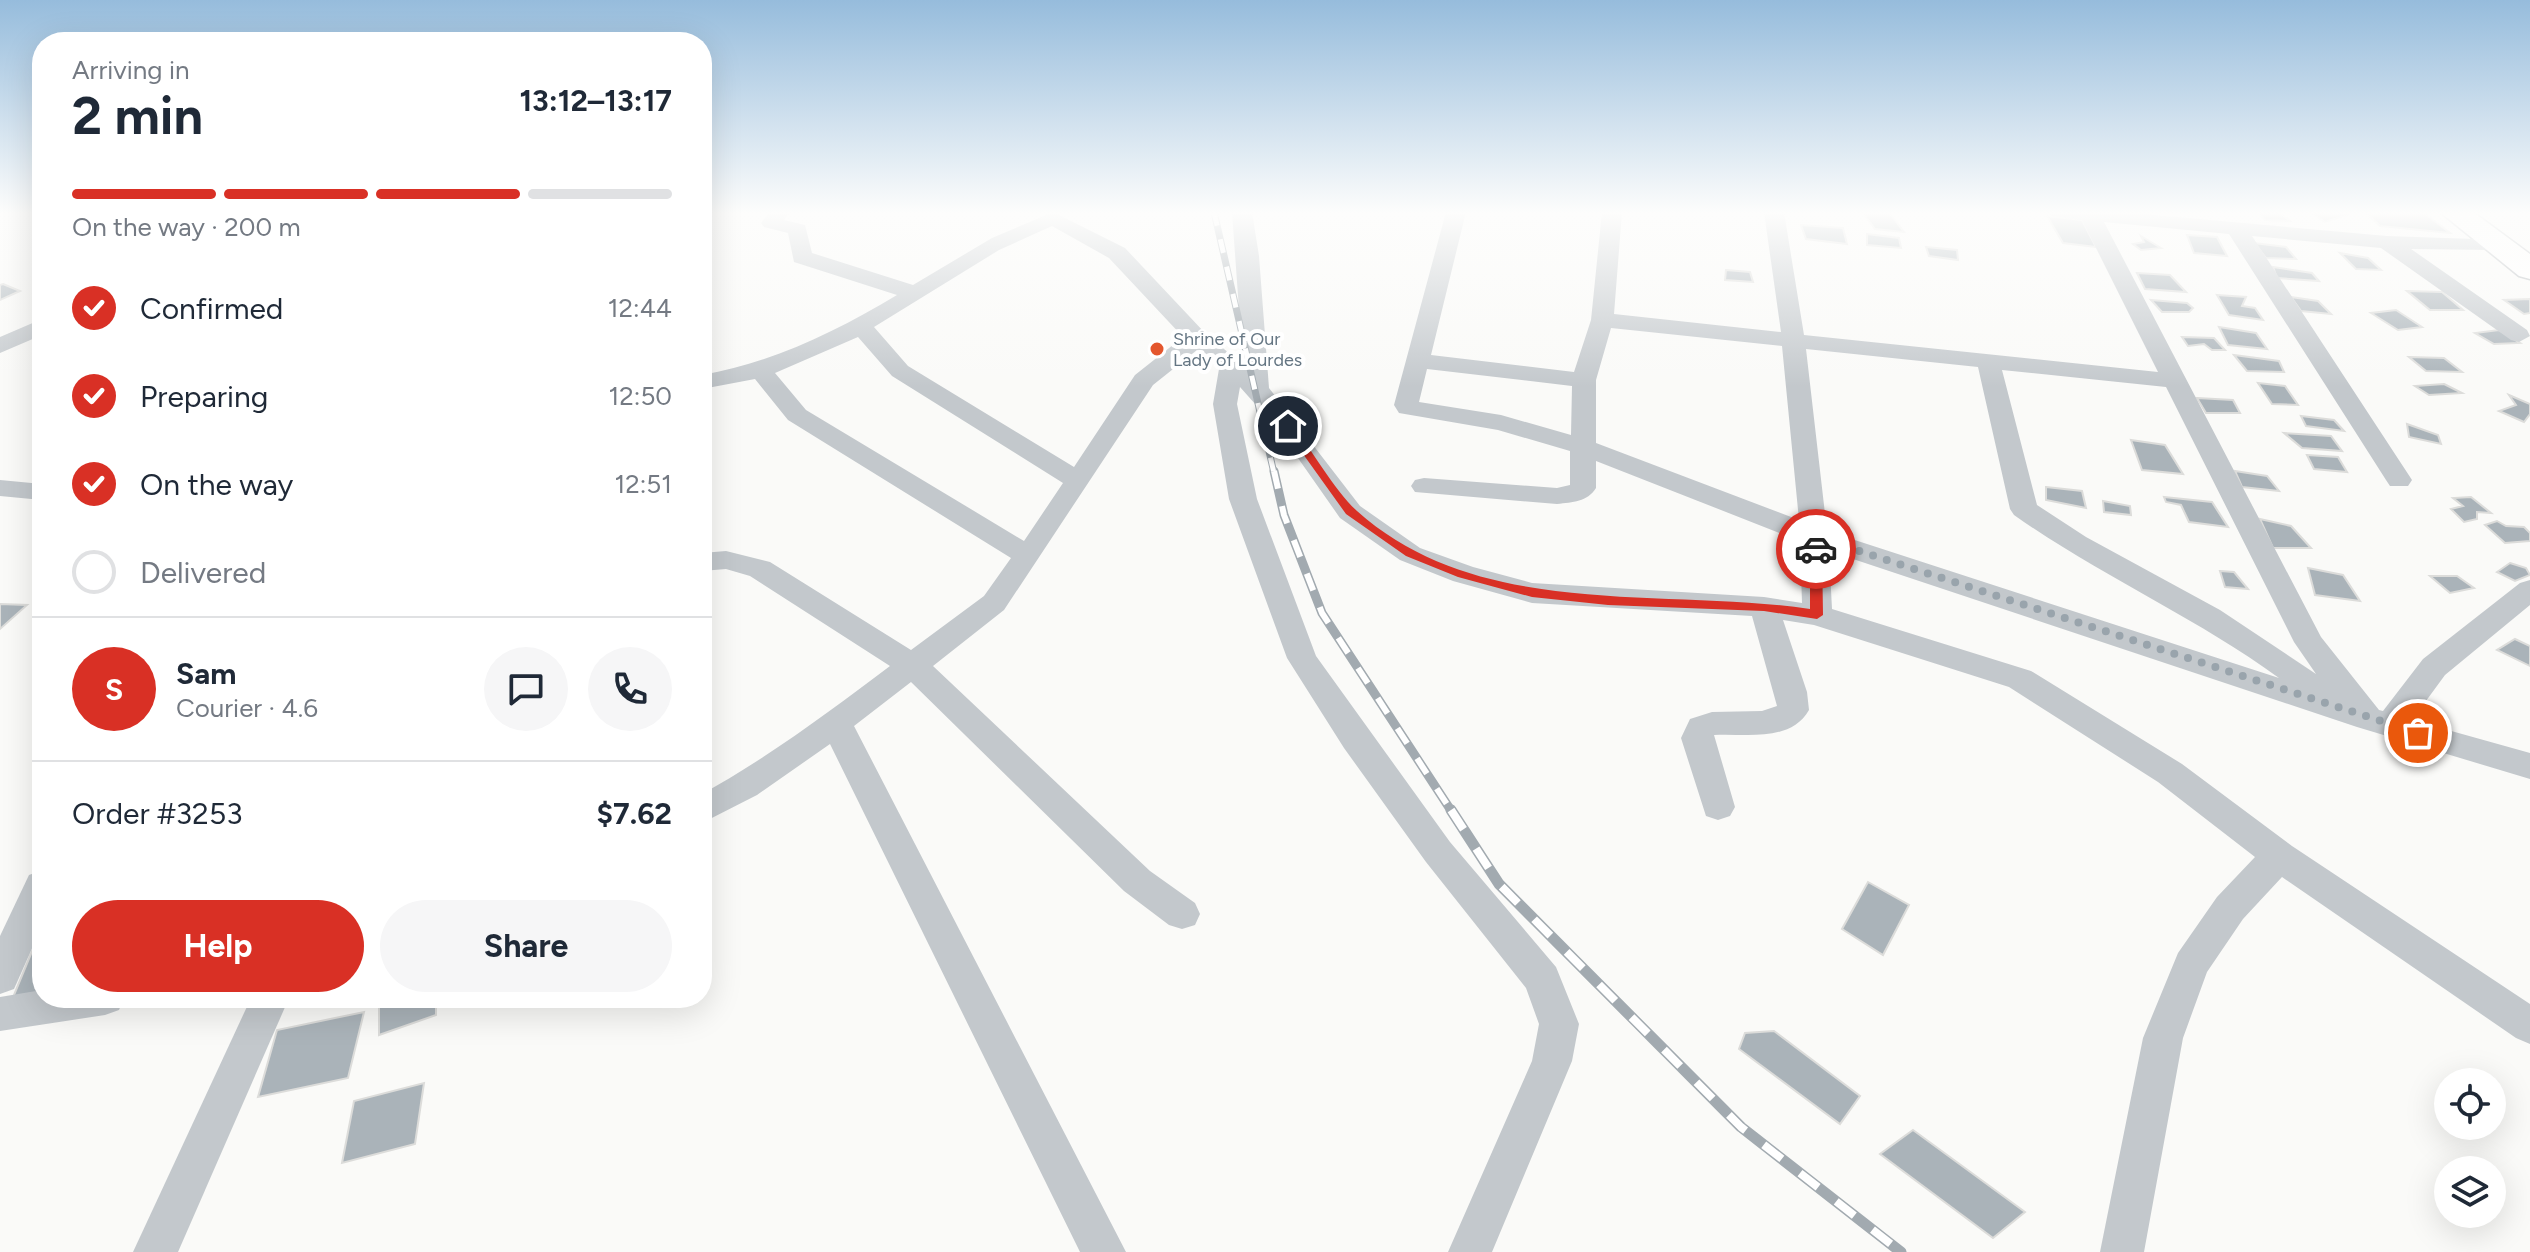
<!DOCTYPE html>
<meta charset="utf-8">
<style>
:root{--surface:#fff;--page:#f6f6f7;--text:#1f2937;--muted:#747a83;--line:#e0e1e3;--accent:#d93025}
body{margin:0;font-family:Figtree,sans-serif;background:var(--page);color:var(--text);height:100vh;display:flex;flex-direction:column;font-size:30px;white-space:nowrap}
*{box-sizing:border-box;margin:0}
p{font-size:26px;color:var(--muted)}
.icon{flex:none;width:44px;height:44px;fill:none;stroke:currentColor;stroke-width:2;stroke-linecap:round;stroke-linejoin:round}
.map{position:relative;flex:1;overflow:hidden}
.drawer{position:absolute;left:32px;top:32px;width:680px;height:976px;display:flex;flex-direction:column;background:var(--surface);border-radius:32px;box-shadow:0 8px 32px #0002}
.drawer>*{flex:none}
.fabs{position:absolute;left:2434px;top:1068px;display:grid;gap:16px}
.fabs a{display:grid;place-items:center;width:72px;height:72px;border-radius:50%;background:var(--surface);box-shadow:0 8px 32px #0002;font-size:40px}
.pin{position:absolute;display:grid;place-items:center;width:68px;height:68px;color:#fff;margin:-34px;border:4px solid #fff;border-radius:50%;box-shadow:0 2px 8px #0007}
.courier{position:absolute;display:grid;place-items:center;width:80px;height:80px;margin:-40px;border:6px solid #d93025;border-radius:50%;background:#fff;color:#222;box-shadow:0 2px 10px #0007}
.overview em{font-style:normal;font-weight:700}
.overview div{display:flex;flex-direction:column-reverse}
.overview{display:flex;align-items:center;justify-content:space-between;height:136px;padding:0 40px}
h1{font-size:52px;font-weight:700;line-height:60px}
.bar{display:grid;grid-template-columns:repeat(4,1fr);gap:12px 8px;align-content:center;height:96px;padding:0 40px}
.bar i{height:10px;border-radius:6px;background:var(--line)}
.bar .current{background:var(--accent)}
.bar p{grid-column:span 4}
.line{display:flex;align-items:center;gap:20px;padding:0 40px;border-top:2px solid var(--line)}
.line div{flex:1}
.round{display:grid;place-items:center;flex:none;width:84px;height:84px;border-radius:42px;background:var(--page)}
ol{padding:0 40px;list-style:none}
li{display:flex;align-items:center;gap:24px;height:88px}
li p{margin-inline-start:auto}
li .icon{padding:8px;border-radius:50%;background:var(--accent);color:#fff;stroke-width:4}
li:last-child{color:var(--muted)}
li i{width:44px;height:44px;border:4px solid var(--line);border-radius:50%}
.cta{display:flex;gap:16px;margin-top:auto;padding:16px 40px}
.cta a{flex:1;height:92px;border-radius:48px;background:var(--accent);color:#fff;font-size:32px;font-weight:700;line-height:92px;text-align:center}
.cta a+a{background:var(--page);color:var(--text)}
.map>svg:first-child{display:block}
.building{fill:#aab3b9;stroke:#dcdcda;stroke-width:2}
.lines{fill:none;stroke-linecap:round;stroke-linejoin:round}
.highway-casing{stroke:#b4b9bd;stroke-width:3}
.street{fill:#c3c8cc;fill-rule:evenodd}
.highway{fill:#fff;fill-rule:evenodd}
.rail-far2-casing{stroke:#a2aab0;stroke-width:7}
.rail-far1-casing{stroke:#a2aab0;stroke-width:9}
.rail-casing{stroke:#a2aab0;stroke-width:11}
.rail-far2{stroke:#fff;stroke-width:5;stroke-dasharray:14;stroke-linecap:butt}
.rail-far1{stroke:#fff;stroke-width:6;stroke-dasharray:18;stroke-linecap:butt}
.rail{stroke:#fff;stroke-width:8;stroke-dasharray:23;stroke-linecap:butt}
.route{fill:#d93025}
.done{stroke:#99a4ac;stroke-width:8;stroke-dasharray:0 14.4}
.poi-dot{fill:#e4572e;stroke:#fff;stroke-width:3}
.labels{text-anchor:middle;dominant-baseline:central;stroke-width:8;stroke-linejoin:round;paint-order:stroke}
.far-poi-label{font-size:18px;fill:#657683;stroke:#fff;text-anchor:start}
</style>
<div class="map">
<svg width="2530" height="1252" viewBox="0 0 2530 1252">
<rect width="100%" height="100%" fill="#fafaf8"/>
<g class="building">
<polygon points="2258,212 2279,212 2290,221 2265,220"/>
<polygon points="2310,212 2341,212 2347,215 2325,222"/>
<polygon points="2365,212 2423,212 2450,233 2380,226"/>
<polygon points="1863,213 1891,215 1904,232 1875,229"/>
<polygon points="2047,216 2082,220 2096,247 2063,243"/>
<polygon points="1801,225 1843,228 1847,244 1806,239"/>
<polygon points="1867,234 1899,238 1901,248 1867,245"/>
<polygon points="2187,235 2217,237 2227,256 2194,253"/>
<polygon points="2141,236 2161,248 2141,250 2133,244 2144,242"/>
<polygon points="2254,243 2286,247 2296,259 2266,258"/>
<polygon points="1926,247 1957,250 1958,260 1929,256"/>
<polygon points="2340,253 2368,258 2381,270 2356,269"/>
<polygon points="2273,267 2312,273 2319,281 2277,278"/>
<polygon points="1726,270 1750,272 1753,282 1725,280"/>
<polygon points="2137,273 2170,275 2186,292 2145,289"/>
<polygon points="3,284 20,291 0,300 0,285"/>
<polygon points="2407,291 2442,292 2463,310 2430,310"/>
<polygon points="2217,295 2246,297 2242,306 2255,308 2263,320 2229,315"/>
<polygon points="2291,297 2318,301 2331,314 2301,311"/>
<polygon points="2530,299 2530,313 2524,314 2504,300"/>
<polygon points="2151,300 2187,303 2193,308 2189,312 2162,312"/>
<polygon points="2396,310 2422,327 2398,330 2371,313"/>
<polygon points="2219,327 2256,333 2267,349 2228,345"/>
<polygon points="2499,330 2520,343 2494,344 2475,333"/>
<polygon points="2182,337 2214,338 2225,350 2212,350 2204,344 2188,346"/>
<polygon points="2234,355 2279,361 2284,372 2247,371"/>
<polygon points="2409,357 2444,358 2462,372 2426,371"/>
<polygon points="2258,383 2285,386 2298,405 2272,404"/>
<polygon points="2444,384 2462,393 2429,395 2415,386"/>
<polygon points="2509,395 2530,404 2530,414 2524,422 2499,411 2516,405"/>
<polygon points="2197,398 2233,400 2240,413 2206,413"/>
<polygon points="2301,416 2334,420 2344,431 2306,426"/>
<polygon points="2407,424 2438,435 2441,444 2409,437"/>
<polygon points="2284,433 2331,436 2342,451 2302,448"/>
<polygon points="2131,440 2165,445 2183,474 2142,470"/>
<polygon points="2307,455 2338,457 2347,472 2314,469"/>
<polygon points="2235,471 2267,476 2279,491 2242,487"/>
<polygon points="2046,487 2082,491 2086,508 2046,500"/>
<polygon points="2164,497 2212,502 2228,527 2189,522 2181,505 2166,502"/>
<polygon points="2471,497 2491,513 2477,512 2477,519 2464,522 2451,509 2463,506 2453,498"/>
<polygon points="2103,501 2130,506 2131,515 2104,512"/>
<polygon points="2260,519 2291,526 2311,548 2273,548"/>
<polygon points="2497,521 2506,526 2524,527 2530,533 2530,541 2505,543 2485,525"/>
<polygon points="2510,563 2526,568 2530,575 2515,581 2497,572"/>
<polygon points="2308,568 2343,575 2360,601 2315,595"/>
<polygon points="2220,571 2234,572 2248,589 2225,587"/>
<polygon points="2430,576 2457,576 2474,588 2450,593"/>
<polygon points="0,604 27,605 0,629"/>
<polygon points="2515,639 2530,646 2530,666 2497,650"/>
<polygon points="1868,882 1909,905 1883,955 1842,929"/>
<polygon points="42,927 42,998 142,998 0,1029"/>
<polygon points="388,998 436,998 436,1015 379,1035 379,1001"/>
<polygon points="364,1012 348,1078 258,1097 277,1030"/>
<polygon points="1774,1031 1860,1096 1840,1124 1739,1049 1745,1033"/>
<polygon points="424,1083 415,1144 342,1163 354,1101"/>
<polygon points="1913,1130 2025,1212 1993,1238 1880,1154"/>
</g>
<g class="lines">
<g class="highway-casing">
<polygon id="highway" points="2440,212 2473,212 2530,254 2530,279 2519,276"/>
</g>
<g class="street">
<path d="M 770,212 L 790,212 L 784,220 L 805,225 L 812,253 L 913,285 L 992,238 L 1053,212 L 1125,248 L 1205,333 L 1243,365 L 1232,212 L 1252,212 L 1259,256 L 1269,388 L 1360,506 L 1420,548 L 1473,567 L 1532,583 L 1764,597 L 1802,603 L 1800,541 L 1596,461 L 1596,488 C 1587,502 1573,502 1557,504 L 1415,492 L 1411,486 L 1415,480 L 1424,478 L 1557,488 L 1570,485 L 1570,451 L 1498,430 L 1399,413 L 1394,405 L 1446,212 L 1466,212 L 1431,355 L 1574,372 L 1591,320 L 1602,212 L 1622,212 L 1614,314 L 1781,332 L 1764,212 L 1784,212 L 1804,335 L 2158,372 L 2082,220 L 2051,216 L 2048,212 L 2121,212 L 2387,236 L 2503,240 L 2507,244 L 2496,250 L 2411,249 L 2527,330 L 2530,336 L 2519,342 L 2511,340 L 2381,248 L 2252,236 L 2412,480 L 2408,486 L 2390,486 L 2386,480 L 2229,234 L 2104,222 L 2321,637 L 2379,710 L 2383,711 L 2423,659 L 2520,583 L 2530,580 L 2530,605 L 2445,675 L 2412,720 L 2530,753 L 2530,779 L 2357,727 L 1829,551 L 1832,609 L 2031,671 L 2182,764 L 2292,846 L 2530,1004 L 2530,1044 L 2516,1038 L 2282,877 L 2243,919 L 2207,972 L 2183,1038 L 2144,1252 L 2100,1252 L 2143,1038 L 2178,953 L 2217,897 L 2255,857 L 2158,782 L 2009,687 L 1814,625 L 1783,620 L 1807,692 L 1809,710 C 1790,743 1746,733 1714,735 L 1735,807 L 1730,816 L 1718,820 L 1706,816 L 1681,738 L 1690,719 L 1712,712 L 1762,711 L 1777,706 L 1752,616 L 1532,603 L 1453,581 L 1400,560 L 1340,518 L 1279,431 L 1240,387 L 1237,404 L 1257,499 L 1316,656 L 1450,842 L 1556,967 L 1579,1024 L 1572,1061 L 1492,1252 L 1448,1252 L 1532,1061 L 1539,1024 L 1526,988 L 1426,862 L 1344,748 L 1287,658 L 1229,499 L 1213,404 L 1219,369 L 1197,350 L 1153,385 L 1004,610 L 933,666 L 1150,871 L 1195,903 L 1200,914 L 1195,925 L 1182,929 L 1169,925 L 1124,891 L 911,682 L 854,726 L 1126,1252 L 1080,1252 L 830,744 L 757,795 L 702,823 L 702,794 C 769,757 830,711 890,666 L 750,576 L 726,569 L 702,571 L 702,553 L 726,551 L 770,562 L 911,650 L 984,596 L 1011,558 L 788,420 L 755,379 L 702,389 L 702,375 C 774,362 835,332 897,295 L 794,262 L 788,233 L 764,227 L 761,223 ZM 1052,226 L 1109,258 L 1183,337 L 1135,375 L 1074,467 L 908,366 L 874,327 L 999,250 ZM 1611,328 L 1782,346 L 1799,520 L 1596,443 L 1596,380 ZM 858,337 L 892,376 L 1063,483 L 1024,541 L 806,410 L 775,373 ZM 1806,349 L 1978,367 L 2010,509 L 2014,515 C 2099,575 2195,617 2279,678 L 1827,531 ZM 1427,369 L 1572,386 L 1571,435 L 1501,415 L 1419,402 ZM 2002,370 L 2166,387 L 2294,642 L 2316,674 L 2220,610 L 2086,537 L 2037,505 Z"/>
<polygon points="42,319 42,335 0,353 0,337"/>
<polygon points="0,480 42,484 42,500 0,496"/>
<polygon points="42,870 42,926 14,989 0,994 0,936 29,875"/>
<polygon points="42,990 42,998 124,998 119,1010 105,1015 0,1031 0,997"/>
<polygon points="251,998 289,998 178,1252 133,1252"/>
</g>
<use href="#highway" class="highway"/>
<g class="rail-far2-casing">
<polyline id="rail-far2" points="1214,212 1274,473"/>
</g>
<g class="rail-far1-casing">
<polyline id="rail-far1" points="1274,471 1284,515 1322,613 1452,812"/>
</g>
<g class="rail-casing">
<polyline id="rail" points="1451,810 1499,884 1741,1127 1901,1252"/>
</g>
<use href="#rail-far2" class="rail-far2"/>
<use href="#rail-far1" class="rail-far1"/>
<use href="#rail" class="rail"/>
</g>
<linearGradient id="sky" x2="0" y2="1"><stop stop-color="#96bcdc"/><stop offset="0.55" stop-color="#fdfdfc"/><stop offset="1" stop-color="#fdfdfc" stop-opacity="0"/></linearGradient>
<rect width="2530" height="387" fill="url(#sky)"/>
<path class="route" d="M 1285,423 L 1292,423 C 1310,448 1335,491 1357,511 C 1480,621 1661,587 1810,609 L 1810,549 L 1816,545 L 1822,549 L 1823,615 L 1817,619 L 1764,611 L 1608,605 L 1532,597 L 1458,577 L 1406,556 L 1346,514 L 1283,426 Z"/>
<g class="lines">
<polyline class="done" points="1816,549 1816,537 2418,733"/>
</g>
<circle class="poi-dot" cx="1157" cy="349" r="8"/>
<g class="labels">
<g class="far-poi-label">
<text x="1173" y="339">Shrine of Our<tspan x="1173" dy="21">Lady of Lourdes</tspan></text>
</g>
</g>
</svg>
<div class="fabs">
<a><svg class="icon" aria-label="locate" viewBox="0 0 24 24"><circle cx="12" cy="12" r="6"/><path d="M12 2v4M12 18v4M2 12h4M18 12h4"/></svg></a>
<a><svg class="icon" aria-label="layers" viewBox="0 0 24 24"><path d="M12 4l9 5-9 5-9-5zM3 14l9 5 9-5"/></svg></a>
</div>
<div class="pin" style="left:2418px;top:733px;background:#ea580c"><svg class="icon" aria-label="bag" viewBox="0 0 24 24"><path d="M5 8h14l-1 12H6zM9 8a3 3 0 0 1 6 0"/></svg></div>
<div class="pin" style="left:1288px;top:426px;background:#1f2937"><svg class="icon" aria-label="home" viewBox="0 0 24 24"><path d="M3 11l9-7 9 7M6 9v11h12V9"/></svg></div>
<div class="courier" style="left:1816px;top:549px"><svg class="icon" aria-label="car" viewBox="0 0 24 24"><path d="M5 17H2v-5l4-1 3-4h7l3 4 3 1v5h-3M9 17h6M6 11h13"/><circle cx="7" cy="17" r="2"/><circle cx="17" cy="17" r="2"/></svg></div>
<section class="drawer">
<div class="overview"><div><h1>2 min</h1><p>Arriving in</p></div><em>13:12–13:17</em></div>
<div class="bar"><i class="current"></i><i class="current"></i><i class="current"></i><i></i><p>On the way · 200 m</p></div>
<ol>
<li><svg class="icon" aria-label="check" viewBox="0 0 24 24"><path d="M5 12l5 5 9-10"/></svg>Confirmed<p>12:44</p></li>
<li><svg class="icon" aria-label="check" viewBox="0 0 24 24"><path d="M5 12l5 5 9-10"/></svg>Preparing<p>12:50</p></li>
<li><svg class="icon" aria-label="check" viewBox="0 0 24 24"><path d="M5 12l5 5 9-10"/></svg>On the way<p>12:51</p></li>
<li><i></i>Delivered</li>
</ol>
<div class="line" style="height:144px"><b class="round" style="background:var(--accent);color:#fff">S</b><div><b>Sam</b><p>Courier · 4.6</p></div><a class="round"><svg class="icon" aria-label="chat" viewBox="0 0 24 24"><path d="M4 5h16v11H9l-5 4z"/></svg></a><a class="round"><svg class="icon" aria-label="phone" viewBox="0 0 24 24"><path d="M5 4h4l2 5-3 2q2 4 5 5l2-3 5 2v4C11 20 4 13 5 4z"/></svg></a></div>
<div class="line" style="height:104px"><div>Order #3253</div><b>$7.62</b></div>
<div class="cta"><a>Help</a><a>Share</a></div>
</section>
</div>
